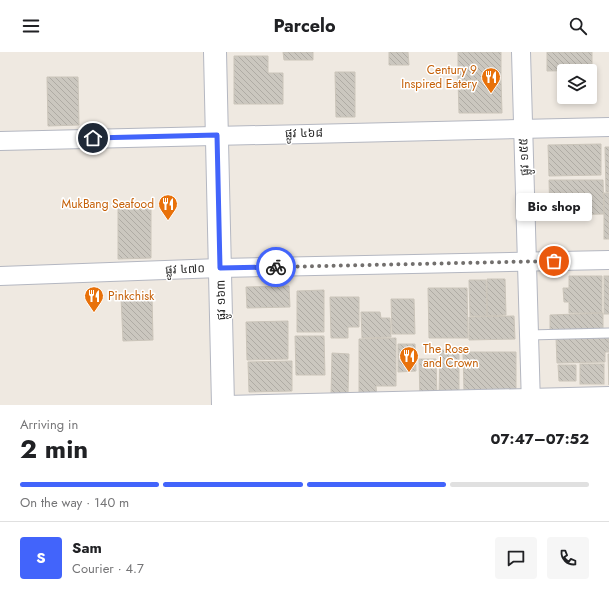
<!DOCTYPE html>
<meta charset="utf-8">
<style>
:root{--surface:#fff;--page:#f6f6f6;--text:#202124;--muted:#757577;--line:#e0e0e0;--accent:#4264fb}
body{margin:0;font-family:Jost,"Noto Sans Khmer",sans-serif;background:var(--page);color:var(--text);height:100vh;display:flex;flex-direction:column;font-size:15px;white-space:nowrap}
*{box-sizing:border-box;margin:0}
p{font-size:13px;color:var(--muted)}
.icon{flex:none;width:22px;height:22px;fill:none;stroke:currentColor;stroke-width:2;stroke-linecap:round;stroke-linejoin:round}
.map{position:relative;height:353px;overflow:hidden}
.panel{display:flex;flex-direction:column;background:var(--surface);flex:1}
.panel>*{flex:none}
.fabs{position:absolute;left:557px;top:12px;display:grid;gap:8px}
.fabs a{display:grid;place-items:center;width:40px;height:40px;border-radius:4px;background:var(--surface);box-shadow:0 2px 6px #0003;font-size:20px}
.pin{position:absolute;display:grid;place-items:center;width:34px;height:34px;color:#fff;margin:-17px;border:2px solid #fff;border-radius:50%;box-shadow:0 1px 4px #0007}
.courier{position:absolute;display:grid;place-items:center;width:40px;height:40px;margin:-20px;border:3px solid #4264fb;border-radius:50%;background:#fff;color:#222;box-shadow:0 1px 5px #0007}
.bubble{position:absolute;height:28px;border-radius:4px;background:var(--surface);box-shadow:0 2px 6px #0003;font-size:13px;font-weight:700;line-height:28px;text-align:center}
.summary em{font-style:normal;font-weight:700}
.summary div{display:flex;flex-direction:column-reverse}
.summary{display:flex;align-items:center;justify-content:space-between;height:68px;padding:0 20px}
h1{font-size:26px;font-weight:700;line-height:30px}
.bar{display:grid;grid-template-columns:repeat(4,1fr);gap:6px 4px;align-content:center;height:48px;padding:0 20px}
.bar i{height:5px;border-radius:3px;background:var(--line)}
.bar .on{background:var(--accent)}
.bar p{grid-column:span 4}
.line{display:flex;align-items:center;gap:10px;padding:0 20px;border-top:1px solid var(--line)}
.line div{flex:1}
.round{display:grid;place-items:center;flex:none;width:42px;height:42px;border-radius:4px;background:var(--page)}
header{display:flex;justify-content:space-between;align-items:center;height:52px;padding:0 20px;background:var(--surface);font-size:18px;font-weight:700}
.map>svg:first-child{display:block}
.building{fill:url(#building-back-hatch);stroke:#cbc5ba}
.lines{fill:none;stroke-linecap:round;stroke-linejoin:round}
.service-casing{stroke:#b4b7c1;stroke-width:11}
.minor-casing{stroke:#b4b7c1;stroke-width:20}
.tertiary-casing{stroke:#b4b7c1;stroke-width:24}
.service{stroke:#fff;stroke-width:9}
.minor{stroke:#fff;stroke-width:18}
.tertiary{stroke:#fff;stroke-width:22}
.done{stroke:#726f6d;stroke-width:4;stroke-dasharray:0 7.2}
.route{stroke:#4264fb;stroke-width:5}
.labels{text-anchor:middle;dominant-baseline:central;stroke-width:3;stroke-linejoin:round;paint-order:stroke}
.food-label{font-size:12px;fill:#c56008;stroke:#fff;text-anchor:end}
.street-label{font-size:12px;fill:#2e2e2e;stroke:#fff}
</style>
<header><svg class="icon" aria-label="menu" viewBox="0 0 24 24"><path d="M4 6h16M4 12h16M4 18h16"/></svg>Parcelo<svg class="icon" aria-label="search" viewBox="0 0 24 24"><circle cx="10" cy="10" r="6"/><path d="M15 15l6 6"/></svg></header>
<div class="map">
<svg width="609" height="353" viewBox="0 0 609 353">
<defs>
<pattern id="building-back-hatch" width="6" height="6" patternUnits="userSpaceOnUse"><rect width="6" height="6" fill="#cbc7bf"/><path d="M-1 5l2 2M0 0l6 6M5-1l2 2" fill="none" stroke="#afaba4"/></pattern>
</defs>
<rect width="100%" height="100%" fill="#efe9e1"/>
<g class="building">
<polygon points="283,0 313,0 313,8 284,8"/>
<polygon points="389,0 408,0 409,13 389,13"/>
<polygon points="458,0 501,0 501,27 458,28"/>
<polygon points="547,0 592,0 592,18 547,19"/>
<polygon points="234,4 268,4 268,21 283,21 283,52 234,52"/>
<polygon points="335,20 355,20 355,65 336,65"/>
<polygon points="47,25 78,25 79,73 48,74"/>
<polygon points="501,27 502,61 459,61 458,28"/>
<polygon points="601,92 601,123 549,124 548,93"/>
<polygon points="605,95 609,95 609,140 606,140"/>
<polygon points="549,128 603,128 604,162 550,163"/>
<rect x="604" y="141" width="5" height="46"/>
<polygon points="118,156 151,156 151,206 118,207"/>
<polygon points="569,224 602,224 602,261 569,261 569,250 564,250 563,236 569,236"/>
<rect x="604" y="224" width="5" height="38"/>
<polygon points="487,227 505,227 506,263 487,264"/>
<polygon points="469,228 486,228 487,264 470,264"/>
<polygon points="289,234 290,255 247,256 246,235"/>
<polygon points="428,236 467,236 468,286 429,286"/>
<polygon points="324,238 324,280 297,280 297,239"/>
<polygon points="152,244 153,288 123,289 121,245"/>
<polygon points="330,245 359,245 359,275 348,275 348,286 331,286"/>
<polygon points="391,247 414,247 415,282 392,282"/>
<polygon points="361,260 380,260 381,266 390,266 391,285 362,286"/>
<polygon points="603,261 603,277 550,278 550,263"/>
<polygon points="514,264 515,287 469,288 469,265"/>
<polygon points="288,269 288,307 247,308 246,270"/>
<polygon points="295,284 324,284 325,323 296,323"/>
<polygon points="609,284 609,300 605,300 605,310 557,311 556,285"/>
<polygon points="396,286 396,334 376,334 377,344 359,344 359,287"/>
<polygon points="398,292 415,292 416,319 398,320"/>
<polygon points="440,298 459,298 459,343 439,343"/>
<polygon points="463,300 516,300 516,338 464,339"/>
<polygon points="332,301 349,302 348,342 331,342"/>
<polygon points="608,302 609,302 609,333"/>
<polygon points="419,307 436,307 437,347 420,347"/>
<polygon points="292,309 292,339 249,340 248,310"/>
<rect x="580" y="312" width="24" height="20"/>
<polygon points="558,313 576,313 576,329 559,329"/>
</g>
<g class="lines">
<g class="service-casing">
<polyline id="service" points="529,283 609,281"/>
</g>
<g class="minor-casing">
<g id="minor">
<polyline points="521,0 531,353"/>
<polyline points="0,89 609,75"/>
<polyline points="0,224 220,216 609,208"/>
<polyline points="227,353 609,344"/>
</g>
</g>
<g class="tertiary-casing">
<polyline id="tertiary" points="215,0 223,353"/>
</g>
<use href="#service" class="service"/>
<use href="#minor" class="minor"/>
<use href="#tertiary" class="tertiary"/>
</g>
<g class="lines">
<polyline class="done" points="276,215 554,209"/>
<polyline class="route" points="93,86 217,83 220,216 276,215"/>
</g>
<defs>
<g id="restaurant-pin" transform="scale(1)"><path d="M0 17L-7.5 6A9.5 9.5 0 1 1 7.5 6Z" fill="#e8710a" stroke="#fff"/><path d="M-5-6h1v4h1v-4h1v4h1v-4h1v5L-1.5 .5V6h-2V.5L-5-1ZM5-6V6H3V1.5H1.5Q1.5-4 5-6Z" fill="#fff"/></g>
</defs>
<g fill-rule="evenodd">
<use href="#restaurant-pin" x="491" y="25"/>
<use href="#restaurant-pin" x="168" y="152"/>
<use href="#restaurant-pin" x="94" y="244"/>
<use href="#restaurant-pin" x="409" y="304"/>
</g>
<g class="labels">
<g class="food-label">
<text x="477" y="18">Century 9<tspan x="477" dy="14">Inspired Eatery</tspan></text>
<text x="154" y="152">MukBang Seafood</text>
<text x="108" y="244" text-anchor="start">Pinkchisk</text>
<text x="423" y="297" text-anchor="start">The Rose<tspan x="423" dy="14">and Crown</tspan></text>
</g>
<g class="street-label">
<text transform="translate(304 81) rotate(-1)">ផ្លូវ ៤៦៨</text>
<text transform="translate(524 105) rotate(-92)">ផ្លូវ ១៥៥</text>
<text transform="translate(185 217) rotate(-2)">ផ្លូវ ៤៧០</text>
<text transform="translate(221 248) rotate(-91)">ផ្លូវ ១៦៣</text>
</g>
</g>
</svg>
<div class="fabs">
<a><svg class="icon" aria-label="layers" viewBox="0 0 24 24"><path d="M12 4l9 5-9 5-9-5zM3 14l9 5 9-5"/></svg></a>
</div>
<div class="pin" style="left:554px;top:209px;background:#ea580c"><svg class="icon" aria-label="bag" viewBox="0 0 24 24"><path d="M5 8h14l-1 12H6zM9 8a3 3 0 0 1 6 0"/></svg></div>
<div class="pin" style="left:93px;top:86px;background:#1f2937"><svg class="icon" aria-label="home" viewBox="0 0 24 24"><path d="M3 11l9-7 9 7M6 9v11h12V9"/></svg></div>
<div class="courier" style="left:276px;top:215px"><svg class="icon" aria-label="bike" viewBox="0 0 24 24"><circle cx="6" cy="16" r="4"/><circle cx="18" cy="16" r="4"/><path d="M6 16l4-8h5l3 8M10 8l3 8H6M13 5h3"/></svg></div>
<div class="bubble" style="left:516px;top:141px;width:76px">Bio shop</div>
</div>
<section class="panel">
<div class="summary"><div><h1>2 min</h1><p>Arriving in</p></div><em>07:47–07:52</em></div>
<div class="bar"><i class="on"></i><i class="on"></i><i class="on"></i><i></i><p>On the way · 140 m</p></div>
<div class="line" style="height:72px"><b class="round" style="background:var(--accent);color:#fff">S</b><div><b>Sam</b><p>Courier · 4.7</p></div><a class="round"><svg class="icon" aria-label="chat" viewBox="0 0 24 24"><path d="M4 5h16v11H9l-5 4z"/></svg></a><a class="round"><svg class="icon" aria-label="phone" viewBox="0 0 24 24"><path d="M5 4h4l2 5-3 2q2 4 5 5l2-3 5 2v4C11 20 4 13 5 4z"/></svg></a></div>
</section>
